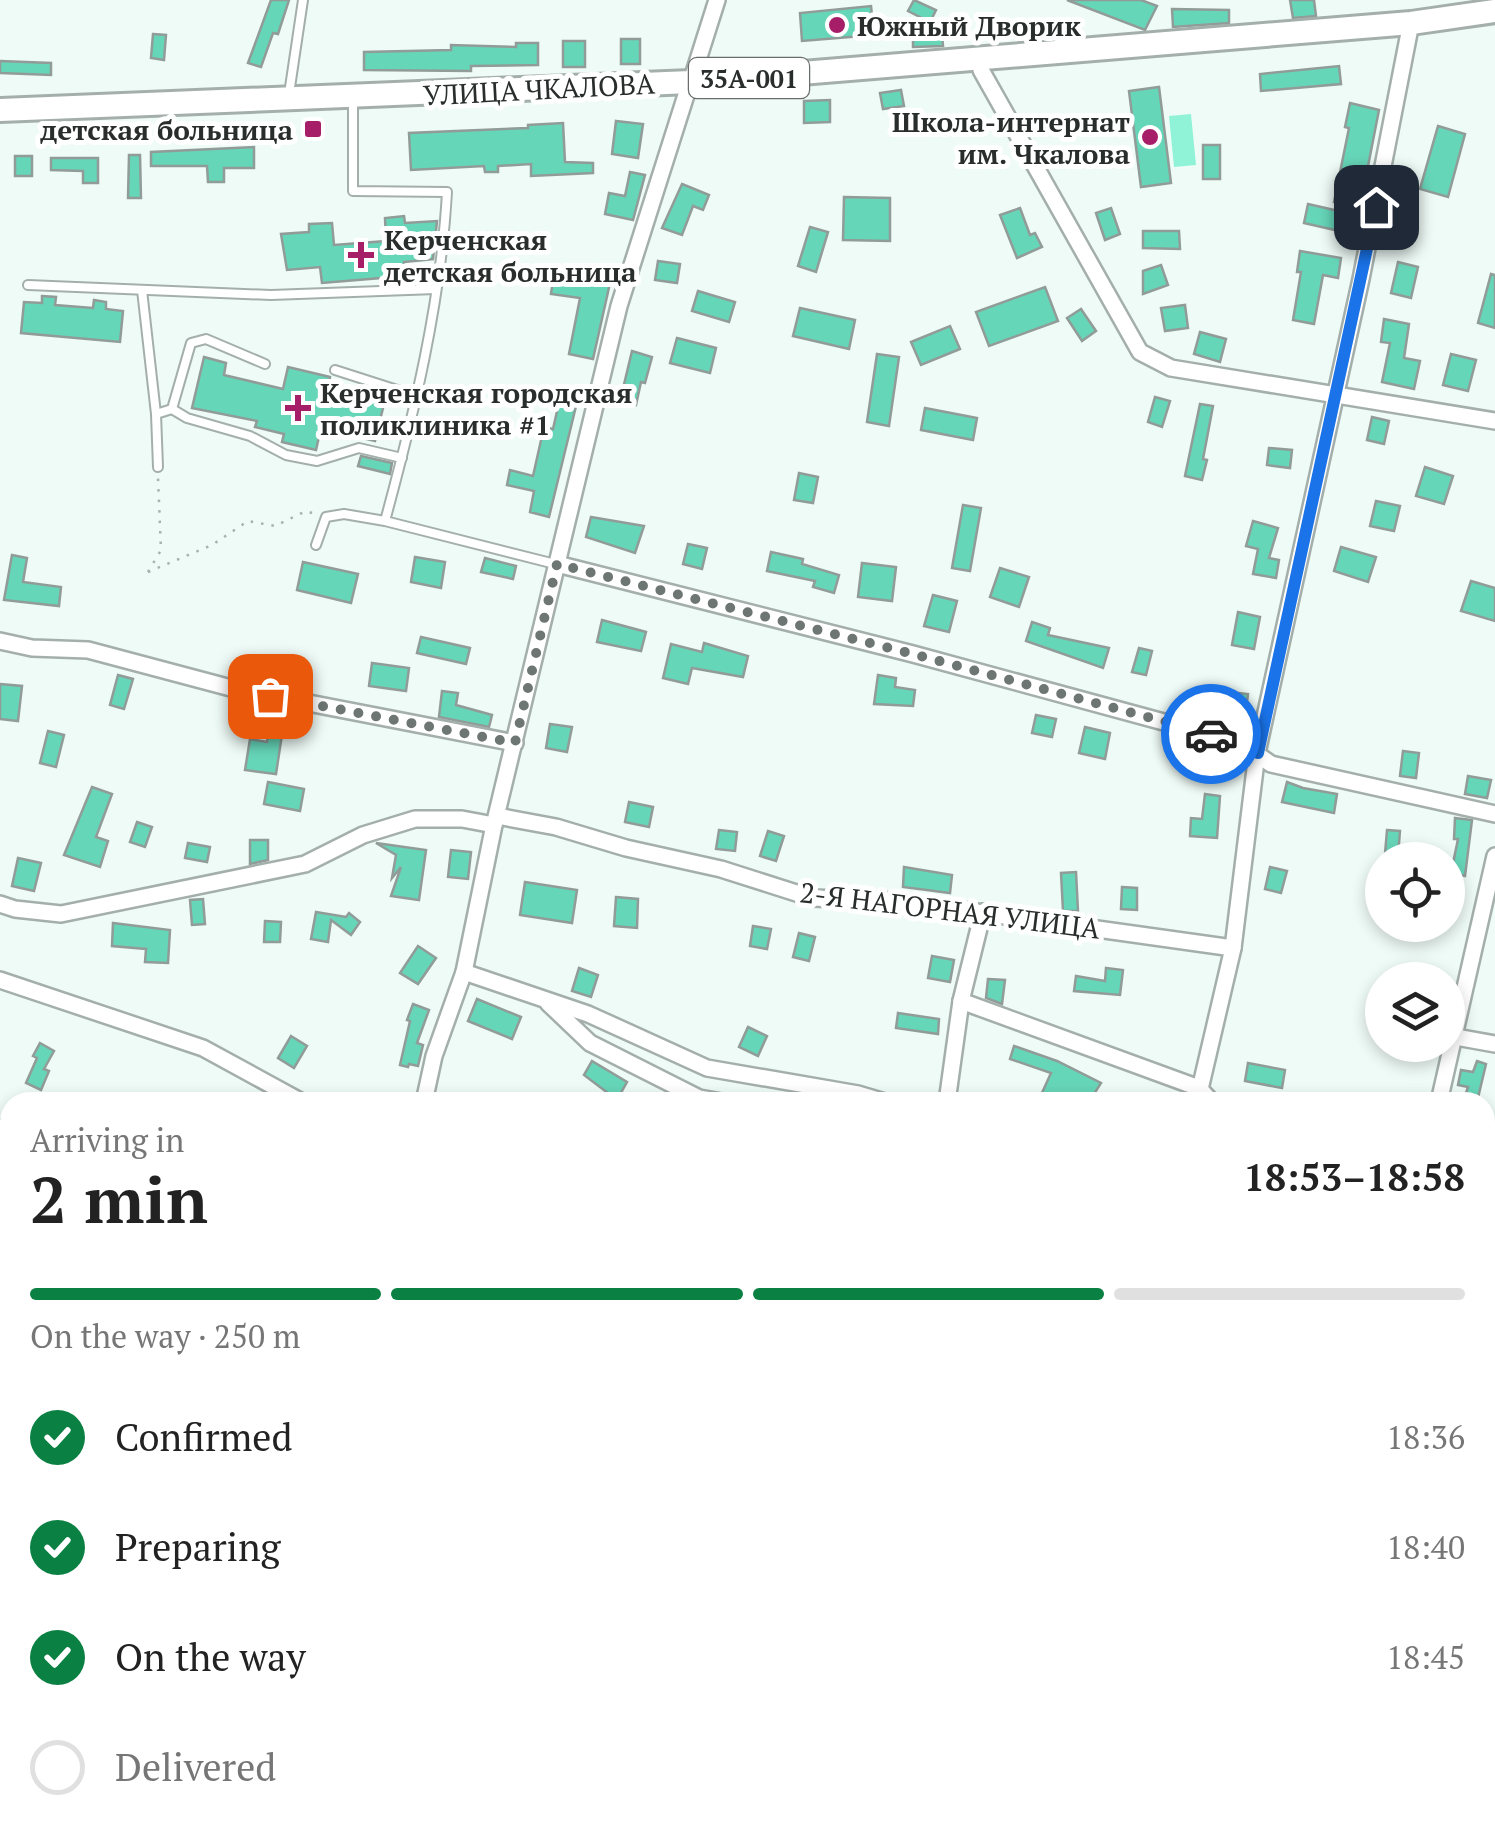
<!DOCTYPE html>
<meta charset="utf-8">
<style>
:root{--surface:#fff;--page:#f2f2f2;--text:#222;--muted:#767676;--line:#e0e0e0;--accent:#0b8043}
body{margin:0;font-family:"PT Serif",serif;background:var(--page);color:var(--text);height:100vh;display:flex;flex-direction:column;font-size:38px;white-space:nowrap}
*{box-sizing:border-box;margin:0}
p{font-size:32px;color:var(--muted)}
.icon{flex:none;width:55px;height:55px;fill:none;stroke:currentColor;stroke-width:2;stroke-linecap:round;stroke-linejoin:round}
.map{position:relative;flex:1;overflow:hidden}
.side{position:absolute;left:0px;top:1092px;width:1495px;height:752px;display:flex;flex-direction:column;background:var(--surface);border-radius:30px 30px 0 0;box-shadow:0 5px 15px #0003}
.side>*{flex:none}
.tools{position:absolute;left:1365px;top:842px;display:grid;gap:20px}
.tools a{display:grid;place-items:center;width:100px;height:100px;border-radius:50%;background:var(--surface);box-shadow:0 5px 15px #0003;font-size:50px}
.pin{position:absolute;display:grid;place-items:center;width:85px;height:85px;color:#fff;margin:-42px;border-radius:20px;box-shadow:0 5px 15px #0006}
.courier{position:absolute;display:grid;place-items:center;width:100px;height:100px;margin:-50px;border:8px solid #1a73e8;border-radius:50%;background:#fff;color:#222;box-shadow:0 2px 12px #0007}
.overview em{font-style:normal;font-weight:700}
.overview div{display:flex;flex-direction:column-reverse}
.overview{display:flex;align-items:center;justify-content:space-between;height:170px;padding:0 30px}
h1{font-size:65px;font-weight:700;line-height:75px}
.bar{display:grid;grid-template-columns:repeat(4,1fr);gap:15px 10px;align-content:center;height:120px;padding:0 30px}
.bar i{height:12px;border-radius:8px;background:var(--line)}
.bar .current{background:var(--accent)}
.bar p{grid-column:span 4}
ol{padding:0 30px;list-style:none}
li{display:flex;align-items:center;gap:30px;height:110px}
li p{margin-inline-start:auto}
li .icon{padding:10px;border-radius:50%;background:var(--accent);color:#fff;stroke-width:4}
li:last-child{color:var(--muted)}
li i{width:55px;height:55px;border:5px solid var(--line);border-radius:50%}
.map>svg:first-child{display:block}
.green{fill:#90f3d7}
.building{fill:#66d6b9;stroke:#919c98;stroke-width:2.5}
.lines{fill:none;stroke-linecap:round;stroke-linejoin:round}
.service-casing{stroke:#a4afab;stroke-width:12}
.minor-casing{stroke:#a4afab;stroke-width:20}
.primary-casing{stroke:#a4afab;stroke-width:28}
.path{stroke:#a8b1ae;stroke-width:2.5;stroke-dasharray:2.5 8;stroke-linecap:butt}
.service{stroke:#fff;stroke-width:8}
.minor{stroke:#fff;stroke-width:15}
.primary{stroke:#fff;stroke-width:22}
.done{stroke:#6e7673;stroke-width:10;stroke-dasharray:0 18}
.route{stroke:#1a73e8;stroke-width:12}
.poi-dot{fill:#a61e67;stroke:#fff;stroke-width:4}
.labels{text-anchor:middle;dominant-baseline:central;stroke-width:10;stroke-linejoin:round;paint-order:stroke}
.shield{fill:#fff;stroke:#696d6b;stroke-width:2.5}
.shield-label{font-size:25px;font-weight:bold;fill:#292e2c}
.poi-label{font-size:28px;font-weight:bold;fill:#292e2c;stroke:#fff;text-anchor:start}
.street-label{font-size:28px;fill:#292e2c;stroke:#fff}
</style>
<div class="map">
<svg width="1495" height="1844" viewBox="0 0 1495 1844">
<rect width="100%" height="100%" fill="#effbf7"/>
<g class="green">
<polygon points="1191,114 1196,165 1174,167 1169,116"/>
<polygon points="0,1348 10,1357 10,1657 4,1650 0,1657"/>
<polygon points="1495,1789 1495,1844 1032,1844 1040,1835 1485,1835 1485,1790"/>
</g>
<g class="building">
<polygon points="271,0 289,0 278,34 273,33 261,67 248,63"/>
<polygon points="914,0 936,10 930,22 908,11"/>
<polygon points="1067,0 1141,0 1157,6 1145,30"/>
<polygon points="1290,0 1314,0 1316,16 1293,18"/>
<polygon points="871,6 874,35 802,41 800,13"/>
<polygon points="1172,9 1229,10 1229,23 1173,27"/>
<polygon points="942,33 943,46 913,47 913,34"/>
<polygon points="153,34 166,35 164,60 151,58"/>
<rect x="621" y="39" width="19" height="25"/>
<rect x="563" y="41" width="22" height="26"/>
<polygon points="516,43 538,43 538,65 471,66 471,71 364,70 364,52 451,50 451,45 516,47"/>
<polygon points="0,61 51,63 51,75 0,73"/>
<polygon points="1339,66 1341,84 1261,91 1260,74"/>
<polygon points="1159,87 1171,183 1141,187 1129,91"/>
<polygon points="901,90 904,106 883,109 880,93"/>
<polygon points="830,100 830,122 804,123 804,101"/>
<polygon points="1350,103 1379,110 1360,207 1334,202 1349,128 1345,127"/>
<polygon points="616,121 643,124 638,158 612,154"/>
<polygon points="563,123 565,162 593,163 593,173 531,176 531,164 498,166 498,172 485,172 484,166 411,170 409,133 528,128 528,125"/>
<polygon points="1438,126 1465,134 1448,197 1420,189"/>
<rect x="1203" y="145" width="17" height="34"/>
<polygon points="254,147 254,168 224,168 224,182 208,182 207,166 151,166 151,152"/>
<polygon points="129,155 140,155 141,198 128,198"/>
<rect x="15" y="156" width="17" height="20"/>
<polygon points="51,158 98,158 98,183 83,183 83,171 51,170"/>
<polygon points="630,172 645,175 633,220 605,214 609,193 625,196"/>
<polygon points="682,184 709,195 703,210 693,206 682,235 662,228"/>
<polygon points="844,197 890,198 890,241 843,240"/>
<polygon points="1308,204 1343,212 1339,231 1304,223"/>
<polygon points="1020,208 1030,235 1035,233 1042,247 1017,258 1000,215"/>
<polygon points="1111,208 1120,234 1105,240 1096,213"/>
<polygon points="404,216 405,223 437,221 433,259 404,262 405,276 322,283 320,267 287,270 281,234 309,232 309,224 332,223 334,245 386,241 385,218"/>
<polygon points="810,227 828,232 816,272 798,266"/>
<polygon points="1143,231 1179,231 1180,249 1143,248"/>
<polygon points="1300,251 1341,258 1338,278 1323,275 1314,324 1293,320 1301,272 1297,272"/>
<polygon points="658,261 680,264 677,283 655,280"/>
<polygon points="1398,262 1418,267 1411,298 1391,293"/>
<polygon points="1161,265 1168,285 1143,294 1143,271"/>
<polygon points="555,266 612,274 593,359 569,354 580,298 551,294"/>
<polygon points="1491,274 1495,275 1495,328 1478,323"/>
<polygon points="1045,287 1058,321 989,346 976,312"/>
<polygon points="698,291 735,302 729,322 692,311"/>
<polygon points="42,296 56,297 55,305 93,308 94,300 106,302 106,309 123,311 120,342 21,333 24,302 42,303"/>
<polygon points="1185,305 1188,328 1165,331 1161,308"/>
<polygon points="800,308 855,320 849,349 793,336"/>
<polygon points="1081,309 1096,331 1082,341 1067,318"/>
<polygon points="1384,319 1409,324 1404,358 1420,361 1414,389 1382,382 1390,343 1381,342"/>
<polygon points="950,326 960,349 921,365 911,342"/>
<polygon points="1200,332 1226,339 1220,362 1194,354"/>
<polygon points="677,338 716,348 710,373 670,363"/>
<polygon points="632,351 652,357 645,383 641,382 636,405 620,401"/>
<polygon points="877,354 899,357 889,426 867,422"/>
<polygon points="1451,354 1476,360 1468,391 1443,385"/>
<polygon points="204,357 226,363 224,375 283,389 288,367 330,377 329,383 357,390 355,397 384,404 375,441 321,428 316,450 282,442 284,434 255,427 257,421 192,408"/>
<polygon points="561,394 578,398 549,517 530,512 534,491 507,485 510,470 533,476 544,427 553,429"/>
<polygon points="1155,397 1170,401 1162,427 1148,422"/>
<polygon points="1200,404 1213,406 1203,459 1207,460 1202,480 1185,476"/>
<polygon points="925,408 977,418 973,440 921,430"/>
<polygon points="1372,417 1389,421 1384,444 1367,440"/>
<polygon points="1269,448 1292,450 1290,468 1267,465"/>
<polygon points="361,456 392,463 390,474 358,466"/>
<polygon points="1425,467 1453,476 1444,504 1416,496"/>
<polygon points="799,473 818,477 813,503 794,500"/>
<polygon points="1376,501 1400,506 1394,531 1370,526"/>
<polygon points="963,505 981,508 970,571 952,568"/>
<polygon points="591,517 644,526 635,553 586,537"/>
<polygon points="1253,521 1278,528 1269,558 1279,560 1276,578 1253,574 1258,549 1246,546"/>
<polygon points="688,544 707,548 702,569 683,564"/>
<polygon points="1341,547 1376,557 1368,582 1334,571"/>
<polygon points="771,552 803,559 802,564 839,575 834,593 813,587 815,581 767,571"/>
<polygon points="12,555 27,558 23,582 61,587 59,606 4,600"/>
<polygon points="415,557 445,562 441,588 411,582"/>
<polygon points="485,558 516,566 513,579 481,572"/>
<polygon points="303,562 358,574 351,603 297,590"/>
<polygon points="862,563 896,567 892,601 858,597"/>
<polygon points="1000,568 1029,577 1019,607 990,597"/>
<polygon points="1471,581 1495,588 1495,621 1461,611"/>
<polygon points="933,595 957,601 949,632 924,626"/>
<polygon points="1238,612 1260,617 1254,649 1232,645"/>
<polygon points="602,620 646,632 641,651 597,642"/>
<polygon points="1032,622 1050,628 1048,635 1109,648 1103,668 1026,641"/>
<polygon points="421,637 470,648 466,664 417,653"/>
<polygon points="704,643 748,656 743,677 692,668 688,684 663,678 671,644 702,652"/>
<polygon points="1139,648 1152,651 1146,675 1132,672"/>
<polygon points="372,663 409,668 406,691 369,686"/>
<polygon points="118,675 133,679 124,709 110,705"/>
<polygon points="878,675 896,678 895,687 915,690 913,706 874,704"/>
<polygon points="0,684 22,686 18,721 0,719"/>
<polygon points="442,691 458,693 456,705 492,715 489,727 439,717"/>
<polygon points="1229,692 1248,694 1246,711 1226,709"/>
<polygon points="272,707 298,712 295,730 283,728 276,774 245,770 250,739 267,742"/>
<polygon points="1036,715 1056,719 1052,737 1032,733"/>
<polygon points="550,724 572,727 567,752 546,748"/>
<polygon points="1085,727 1110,733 1105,759 1079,753"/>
<polygon points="48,731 64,735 56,767 40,763"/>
<polygon points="1403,751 1419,753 1416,778 1400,776"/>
<polygon points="1468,776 1491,780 1487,798 1465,794"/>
<polygon points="268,782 304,789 300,811 264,804"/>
<polygon points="1287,782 1303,788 1337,794 1334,813 1282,802"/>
<polygon points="92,787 112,794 96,837 108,841 100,867 64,855"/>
<polygon points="1205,794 1220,796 1217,838 1190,836 1191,818 1202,819"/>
<polygon points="629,802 653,807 649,827 625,822"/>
<polygon points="1455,818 1472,820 1465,876 1451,873 1458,839 1454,839"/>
<polygon points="137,822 152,827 145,847 130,842"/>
<polygon points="719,830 737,832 735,851 716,849"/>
<polygon points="1387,830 1400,831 1398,856 1385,854"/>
<polygon points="768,831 784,836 776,861 760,856"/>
<polygon points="250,840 268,840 268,860 250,864"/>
<polygon points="188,843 210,847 207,862 185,858"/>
<polygon points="376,843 426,850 419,900 391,896 401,867 392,878 396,855"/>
<polygon points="451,850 471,852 468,879 448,877"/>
<polygon points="18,858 41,863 34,891 12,886"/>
<polygon points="904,867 952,875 950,893 903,887"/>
<polygon points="1270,867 1287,871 1281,893 1265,889"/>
<polygon points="1076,872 1078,911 1063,911 1061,873"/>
<polygon points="525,882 577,890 572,923 520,915"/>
<polygon points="1122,887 1137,888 1137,910 1121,909"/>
<polygon points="616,897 638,899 637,928 614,926"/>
<polygon points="203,899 205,924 192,925 190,900"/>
<polygon points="316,912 346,917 349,913 360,922 351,935 331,920 328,942 311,939"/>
<polygon points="265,921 281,922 280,942 264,942"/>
<polygon points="113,923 170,930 168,963 145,962 146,949 112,946"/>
<polygon points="753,926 771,929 767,949 750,946"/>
<polygon points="799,933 815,937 809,961 793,957"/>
<polygon points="418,946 436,958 418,984 400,973"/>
<polygon points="932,956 954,960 950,982 928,978"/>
<polygon points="579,968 598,975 591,997 572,991"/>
<polygon points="1106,968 1123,970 1120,995 1074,991 1076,976 1105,981"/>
<polygon points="988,979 1005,980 1002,1004 986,998"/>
<polygon points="477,999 521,1017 512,1039 468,1021"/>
<polygon points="413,1004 429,1010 417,1043 423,1045 418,1066 409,1064 408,1067 400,1065 410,1021 407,1020"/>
<polygon points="898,1013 939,1019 938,1034 896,1028"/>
<polygon points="748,1027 767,1036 758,1056 739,1047"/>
<polygon points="291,1036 307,1046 294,1068 278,1058"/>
<polygon points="40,1043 54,1051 44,1069 49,1071 41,1090 26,1083 37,1058 33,1056"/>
<polygon points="1014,1046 1057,1061 1101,1083 1089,1102 1065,1102 1056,1096 1054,1100 1041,1095 1051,1073 1010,1059"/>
<polygon points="592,1061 627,1082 617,1100 584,1075"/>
<polygon points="1477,1061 1486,1064 1477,1102 1463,1102 1468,1087 1458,1085 1461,1070 1473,1072"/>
<polygon points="1248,1063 1285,1070 1282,1088 1245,1081"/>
</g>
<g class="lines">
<g class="service-casing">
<g id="service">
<polyline points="289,94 303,0"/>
<path d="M 353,99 L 353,191 L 447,192 C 441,302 414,414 385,521"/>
<polyline points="28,285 271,295 436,289"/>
<polyline points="142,290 156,414 158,467"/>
<polyline points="335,370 416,396"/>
<polyline points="172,409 187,418 250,436 286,455 317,461 359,448 402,458"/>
<polyline points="156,414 172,409 191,343 206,339 265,364"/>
<polyline points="316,545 326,517 344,514 385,521 555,564"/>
</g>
</g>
<g class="minor-casing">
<g id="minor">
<polyline points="981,70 1140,352 1171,368 1495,421"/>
<polyline points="691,82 717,0"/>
<polyline points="557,564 913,654 1241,743 1271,764 1495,814"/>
<polyline points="0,641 32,648 88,650 231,688 515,743"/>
<polyline points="497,816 556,827 626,848 721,869 812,898 897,901 1233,948"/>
<polyline points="0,904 15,909 61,914 305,864 363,835 415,819 462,819 494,825"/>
<polyline points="464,972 588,1014 707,1068 858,1094 885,1102"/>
<polyline points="0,980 203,1048 302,1102"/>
<polyline points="961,1001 1199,1088 1212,1102"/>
<polyline points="548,1003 590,1043 699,1098 722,1102"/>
<polyline points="1456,1037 1495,1044"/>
<polyline points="424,1102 434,1056 464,972 494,825 619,306 687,92"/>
<polyline points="947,1102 961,1001 983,912"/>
<polyline points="1197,1102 1233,948 1257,753 1361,279 1409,33"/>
<polyline points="1439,1102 1495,856"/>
<polyline points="0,1128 10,1131"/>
<polyline points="1485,1132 1495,1134"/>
<polyline points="1485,1354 1495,1360"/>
</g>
</g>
<g class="primary-casing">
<polyline id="primary" points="0,110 691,82 1411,23 1495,11"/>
</g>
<g class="path">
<polyline points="148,572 212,545 248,521 275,526 306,511 315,514"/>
<polyline points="148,572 161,550 158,478"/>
<polyline points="0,1228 10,1230"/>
<polyline points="0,1288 10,1300"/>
<polyline points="1485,1635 1495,1622"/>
<polyline points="1485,1674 1495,1643"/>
<polyline points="1485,1734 1495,1739"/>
<polyline points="1485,1776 1495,1773"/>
<polyline points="932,1835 933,1844"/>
<polyline points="1192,1835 1217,1844"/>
<polyline points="180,1844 182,1835"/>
<polyline points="246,1844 248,1835"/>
<polyline points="306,1844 308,1835"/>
<polyline points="353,1844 370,1835"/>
<polyline points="878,1844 888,1835"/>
<polyline points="953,1844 980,1835"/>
<polyline points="1373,1844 1386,1835"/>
</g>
<use href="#service" class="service"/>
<use href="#minor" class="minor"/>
<use href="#primary" class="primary"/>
</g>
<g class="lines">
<polyline class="done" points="270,696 515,743 557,564 913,654 1211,734"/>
<polyline class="route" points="1211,734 1242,742 1258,753 1376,207"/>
</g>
<g class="poi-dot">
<circle cx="837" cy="25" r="10"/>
<rect x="303" y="119" width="20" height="20" rx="5"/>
<circle cx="1150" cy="137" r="10"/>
<path d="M356 240h10v10h10v10h-10v10h-10v-10h-10v-10h10z"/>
<path d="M293 393h10v10h10v10h-10v10h-10v-10h-10v-10h10z"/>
</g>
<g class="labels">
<rect class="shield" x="689" y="58" width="120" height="40" rx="8"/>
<g class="shield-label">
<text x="749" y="78">35А-001</text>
</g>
<g class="poi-label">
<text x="857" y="25">Южный Дворик</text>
<text x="1130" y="121" text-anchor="end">Школа-интернат<tspan x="1130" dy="32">им. Чкалова</tspan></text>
<text x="293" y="129" text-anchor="end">детская больница</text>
<text x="384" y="239">Керченская<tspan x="384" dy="32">детская больница</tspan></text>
<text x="320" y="392">Керченская городская<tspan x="320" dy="32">поликлиника #1</tspan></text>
</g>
<g class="street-label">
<text transform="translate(539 89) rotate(-3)">УЛИЦА ЧКАЛОВА</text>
<text transform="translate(950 910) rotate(7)">2-Я НАГОРНАЯ УЛИЦА</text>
</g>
</g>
</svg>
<div class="tools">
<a><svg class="icon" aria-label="locate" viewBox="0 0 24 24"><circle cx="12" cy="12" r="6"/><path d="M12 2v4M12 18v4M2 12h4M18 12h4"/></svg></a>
<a><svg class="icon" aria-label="layers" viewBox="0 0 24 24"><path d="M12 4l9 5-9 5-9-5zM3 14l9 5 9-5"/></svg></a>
</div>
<div class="pin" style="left:270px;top:696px;background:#ea580c"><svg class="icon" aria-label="bag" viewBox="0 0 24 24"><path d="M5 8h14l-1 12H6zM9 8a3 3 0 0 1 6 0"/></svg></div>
<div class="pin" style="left:1376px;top:207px;background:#1f2937"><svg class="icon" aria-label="home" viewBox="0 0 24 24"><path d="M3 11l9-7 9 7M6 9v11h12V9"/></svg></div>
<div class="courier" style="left:1211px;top:734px"><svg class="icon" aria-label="car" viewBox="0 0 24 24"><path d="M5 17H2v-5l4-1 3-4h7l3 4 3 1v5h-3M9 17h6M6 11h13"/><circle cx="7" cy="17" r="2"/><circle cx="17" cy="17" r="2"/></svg></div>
<section class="side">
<div class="overview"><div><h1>2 min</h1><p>Arriving in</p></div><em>18:53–18:58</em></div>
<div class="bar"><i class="current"></i><i class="current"></i><i class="current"></i><i></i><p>On the way · 250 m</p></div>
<ol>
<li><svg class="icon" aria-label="check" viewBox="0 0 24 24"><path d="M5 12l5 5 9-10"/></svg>Confirmed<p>18:36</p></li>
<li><svg class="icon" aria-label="check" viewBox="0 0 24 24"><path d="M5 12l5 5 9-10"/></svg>Preparing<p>18:40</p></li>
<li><svg class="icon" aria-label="check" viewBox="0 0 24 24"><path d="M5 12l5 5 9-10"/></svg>On the way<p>18:45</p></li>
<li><i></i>Delivered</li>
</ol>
</section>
</div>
